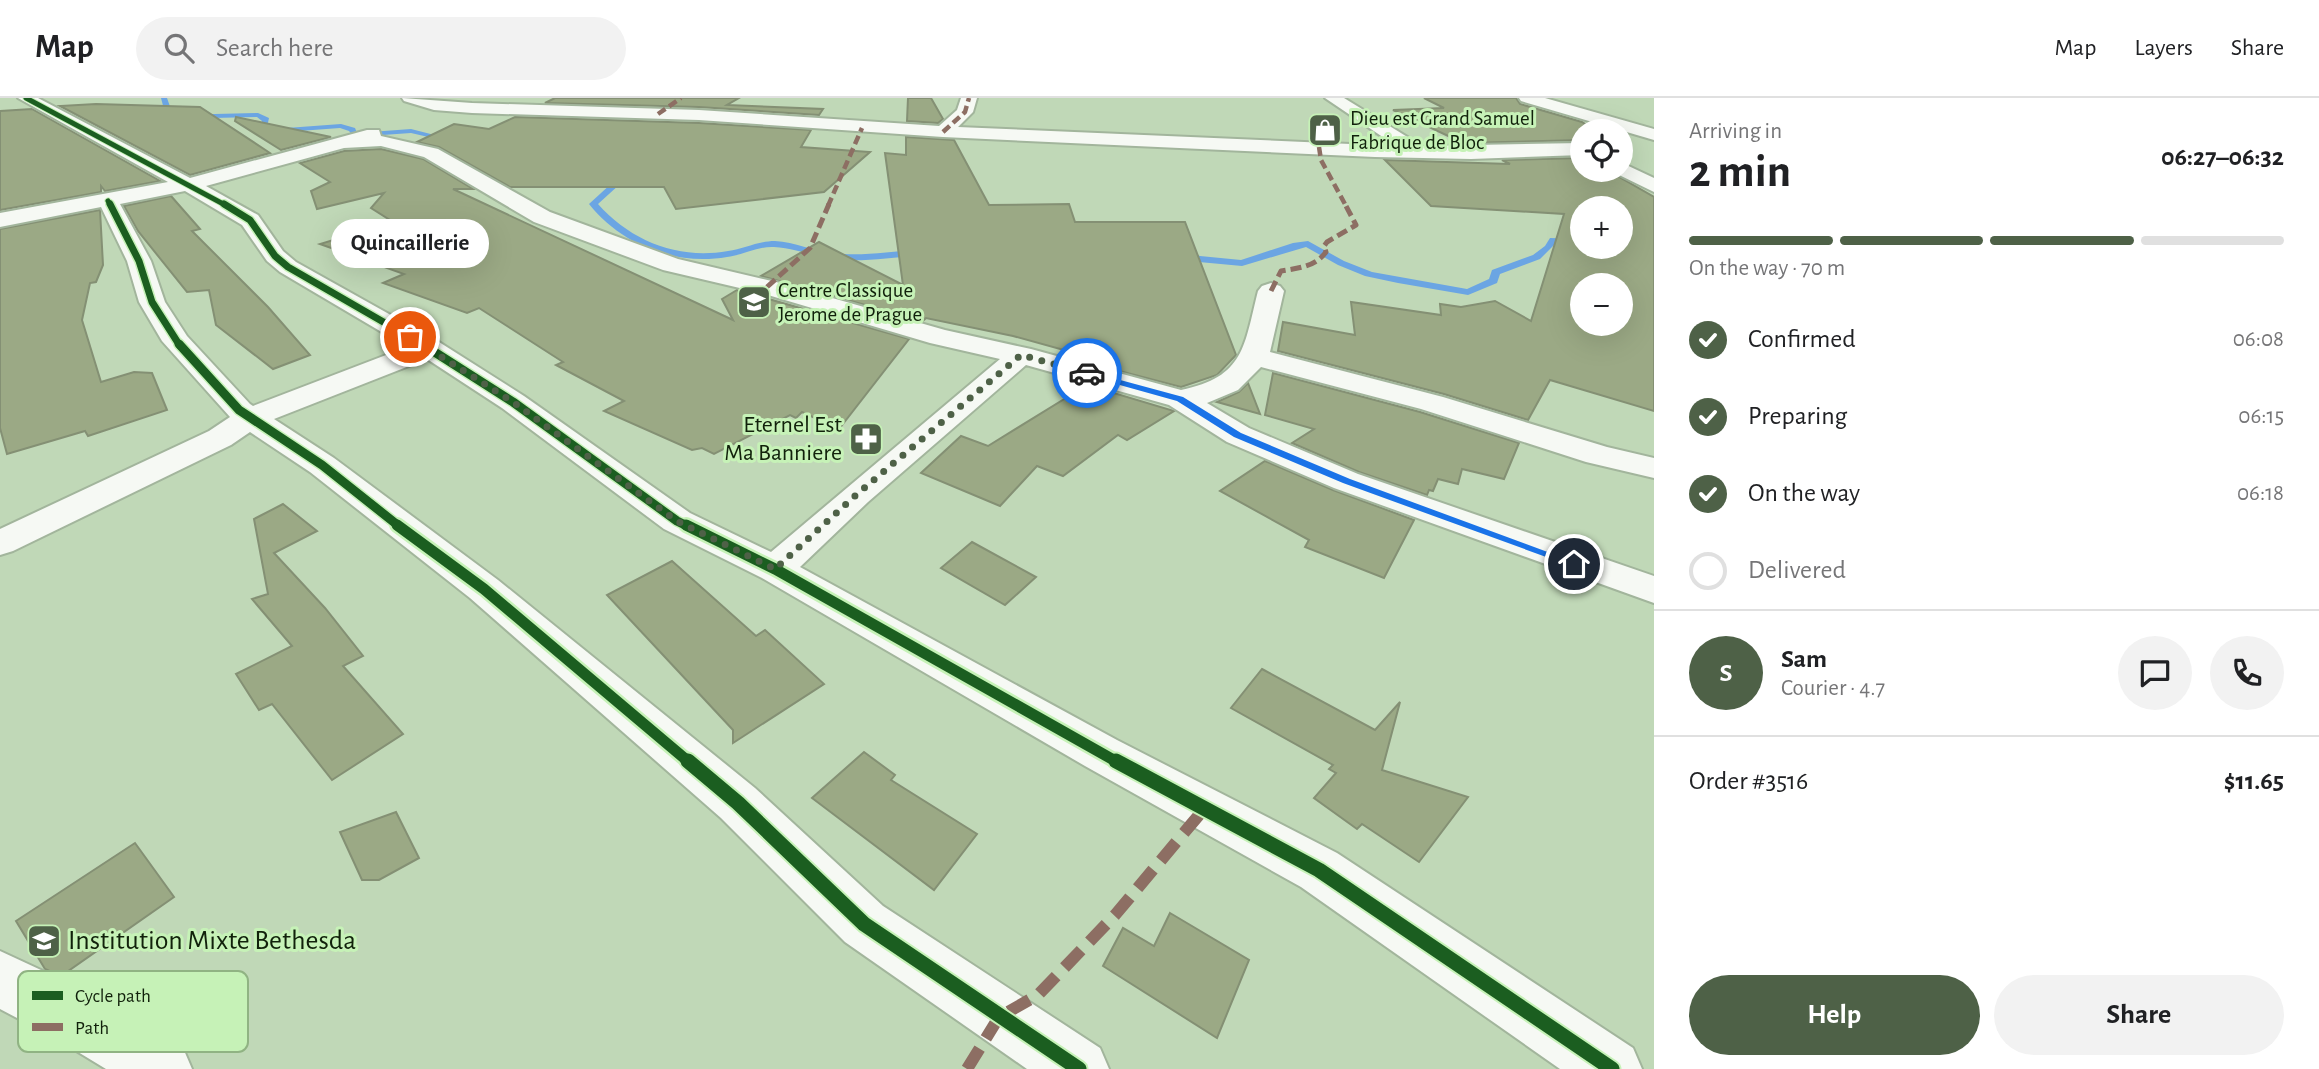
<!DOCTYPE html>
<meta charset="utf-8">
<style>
:root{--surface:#fff;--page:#f2f2f2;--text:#202124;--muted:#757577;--line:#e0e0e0;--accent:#4e6147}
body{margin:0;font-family:"Alegreya Sans",sans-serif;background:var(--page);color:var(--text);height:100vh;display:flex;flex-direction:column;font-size:26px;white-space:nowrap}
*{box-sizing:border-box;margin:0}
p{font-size:23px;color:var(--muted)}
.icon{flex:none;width:38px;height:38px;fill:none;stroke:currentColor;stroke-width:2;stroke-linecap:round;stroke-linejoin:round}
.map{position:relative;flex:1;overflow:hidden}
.details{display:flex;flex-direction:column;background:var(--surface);width:665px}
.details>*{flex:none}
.buttons{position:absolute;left:1570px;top:21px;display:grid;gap:14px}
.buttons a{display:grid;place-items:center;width:63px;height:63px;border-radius:50%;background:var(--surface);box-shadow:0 7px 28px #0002;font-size:35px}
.pin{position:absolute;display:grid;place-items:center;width:60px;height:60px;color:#fff;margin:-30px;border:4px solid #fff;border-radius:50%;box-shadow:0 2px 7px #0007}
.courier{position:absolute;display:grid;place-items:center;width:70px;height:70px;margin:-35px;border:5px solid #1a73e8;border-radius:50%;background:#fff;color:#222;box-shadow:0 2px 9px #0007}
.bubble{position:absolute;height:49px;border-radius:24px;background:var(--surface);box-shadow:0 7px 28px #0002;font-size:23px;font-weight:700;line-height:49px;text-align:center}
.head em{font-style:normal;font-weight:700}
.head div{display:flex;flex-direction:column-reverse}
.head{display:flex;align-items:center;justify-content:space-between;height:119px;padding:0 35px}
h1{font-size:46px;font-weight:700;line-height:52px}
.bar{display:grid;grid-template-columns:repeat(4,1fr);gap:10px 7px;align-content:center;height:84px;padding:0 35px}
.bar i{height:9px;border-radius:5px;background:var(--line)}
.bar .selected{background:var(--accent)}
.bar p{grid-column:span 4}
.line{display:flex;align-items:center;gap:18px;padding:0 35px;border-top:2px solid var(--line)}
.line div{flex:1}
.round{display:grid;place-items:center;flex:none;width:74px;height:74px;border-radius:37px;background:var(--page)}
ol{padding:0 35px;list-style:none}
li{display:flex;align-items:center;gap:21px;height:77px}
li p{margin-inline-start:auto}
li .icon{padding:7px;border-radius:50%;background:var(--accent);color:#fff;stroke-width:4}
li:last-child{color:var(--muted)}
li i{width:38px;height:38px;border:4px solid var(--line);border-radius:50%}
.primary-button{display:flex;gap:14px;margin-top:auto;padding:14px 35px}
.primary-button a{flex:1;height:80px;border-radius:42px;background:var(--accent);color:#fff;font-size:28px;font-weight:700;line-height:80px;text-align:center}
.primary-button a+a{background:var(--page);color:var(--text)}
header{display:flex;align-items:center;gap:42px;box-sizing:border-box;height:98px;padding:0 35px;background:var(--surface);border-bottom:2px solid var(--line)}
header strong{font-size:33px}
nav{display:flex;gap:38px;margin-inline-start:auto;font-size:24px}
.search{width:490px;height:63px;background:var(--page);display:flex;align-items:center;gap:18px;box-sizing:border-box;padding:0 24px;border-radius:38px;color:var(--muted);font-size:26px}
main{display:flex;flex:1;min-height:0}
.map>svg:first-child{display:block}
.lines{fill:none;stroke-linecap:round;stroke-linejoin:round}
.stream{fill:#6ba5e3;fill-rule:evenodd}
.building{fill:#9ba985;stroke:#849074;stroke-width:2;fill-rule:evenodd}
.street-casing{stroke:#a2b59c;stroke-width:4}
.street{fill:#f6f9f4;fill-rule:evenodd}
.quiet-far2{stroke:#8d6e63;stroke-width:4.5;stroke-dasharray:9 4.5;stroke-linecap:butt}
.quiet-far1{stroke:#8d6e63;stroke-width:5;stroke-dasharray:11 5;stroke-linecap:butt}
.quiet{stroke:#8d6e63;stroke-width:12;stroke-dasharray:24 12;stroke-linecap:butt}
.cycleway-far4-casing{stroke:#c6f2b7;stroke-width:7}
.cycleway-far3-casing{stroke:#c6f2b7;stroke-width:10}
.cycleway-far2-casing{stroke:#c6f2b7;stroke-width:12}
.cycleway-far1-casing{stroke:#c6f2b7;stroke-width:16}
.cycleway-casing{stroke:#c6f2b7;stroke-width:19}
.cycleway-far4{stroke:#1b5e20;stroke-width:5}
.cycleway-far3{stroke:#1b5e20;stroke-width:7}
.cycleway-far2{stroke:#1b5e20;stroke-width:9}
.cycleway-far1{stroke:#1b5e20;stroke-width:11}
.cycleway{stroke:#1b5e20;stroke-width:15}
.route{fill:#1a73e8}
.done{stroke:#4e6147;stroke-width:7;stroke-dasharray:0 12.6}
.labels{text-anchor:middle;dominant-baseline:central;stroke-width:6;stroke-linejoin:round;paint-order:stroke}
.far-poi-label{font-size:21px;fill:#11210b;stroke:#c6f2b7;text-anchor:start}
.poi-label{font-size:24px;fill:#11210b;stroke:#c6f2b7;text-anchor:end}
.near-poi-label{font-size:28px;fill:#11210b;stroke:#c6f2b7;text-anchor:start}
.key{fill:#c6f2b7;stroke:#90b383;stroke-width:2}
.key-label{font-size:19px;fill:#11210b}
</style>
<header>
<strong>Map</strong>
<div class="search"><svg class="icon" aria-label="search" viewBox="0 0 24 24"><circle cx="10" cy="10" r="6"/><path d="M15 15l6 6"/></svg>Search here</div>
<nav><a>Map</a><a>Layers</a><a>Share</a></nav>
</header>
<main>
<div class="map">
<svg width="1654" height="971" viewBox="0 0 1654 971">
<rect width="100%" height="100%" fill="#c0d8b7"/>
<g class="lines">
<g class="stream">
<polygon points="161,0 167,0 173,17 258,15 269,20 267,29 273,31 341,26 355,30 357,35 411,31 454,42 450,44 411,35 354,39 349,33 340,30 272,35 260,32 262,23 257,19 170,21 166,19"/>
<path d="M 624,74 L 631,76 L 598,106 C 631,143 678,162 728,153 C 744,151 758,143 775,143 C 795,144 813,153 832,155 C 861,159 890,153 918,152 L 923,155 L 918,158 C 890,159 861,165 832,161 C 813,158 794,150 774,149 C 758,148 743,157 727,159 C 675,168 622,147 589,106 Z"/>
<polygon points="1550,140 1582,141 1582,147 1556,145 1540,161 1500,176 1497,185 1468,197 1398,185 1365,178 1338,167 1306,149 1242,168 1199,164 1173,154 1178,151 1200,158 1241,162 1293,145 1308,143 1344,163 1372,174 1467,191 1489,181 1492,172 1533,157 1545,148"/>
</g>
</g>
<g class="building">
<polygon points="555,0 739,0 727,7 823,11 819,17 699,9 545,5"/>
<polygon points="908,0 931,0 943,21 938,25 907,23"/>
<polygon points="1424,0 1516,0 1520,6 1582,24 1595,33 1582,33 1582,42 1463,45 1393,12 1444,10"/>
<polygon points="96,6 200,9 270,55 190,77 60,8"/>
<polygon points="32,11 160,83 105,93 101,88 101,94 0,112 0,13"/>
<polygon points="236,19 331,39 281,52 235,23"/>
<polygon points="515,19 699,25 811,32 801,49 870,54 824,94 676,111 664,89 510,89 439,49 417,44 454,26 489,31"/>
<polygon points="906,39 954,42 989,107 1069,106 1075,124 1185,124 1236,257 1217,277 1181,289 1112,271 1118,267 1013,238 926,220 923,223 761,178 819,144 903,187 885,55 906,57"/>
<polygon points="381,51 423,61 473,91 453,91 733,222 722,201 737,192 909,241 839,331 802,314 796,320 790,317 714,356 702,350 692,352 604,313 624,303 556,267 563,264 479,210 467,215 383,185 404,176 320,146 393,124 371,110 384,95 317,111 311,93 330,84 300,65 344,53"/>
<path d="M 1582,60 L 1582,72 L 1607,72 L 1654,99 L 1654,313 L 1550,282 L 1528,322 L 1444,296 L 1278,253 L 1283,224 L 1355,237 L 1351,204 L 1441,217 L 1440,206 L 1461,209 L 1495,203 L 1531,223 L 1564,116 L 1431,108 L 1385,62 L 1510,66 L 1502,62 ZM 1582,110 L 1620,110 L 1620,149 L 1582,149 ZM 1582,187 L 1620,187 L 1620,226 L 1582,226 Z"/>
<polygon points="171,98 200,131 192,133 268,209 310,257 273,271 216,227 209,192 187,194 138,133 124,108"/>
<polygon points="100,112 103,167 96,184 90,185 82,222 101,284 134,274 152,275 167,312 88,338 85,333 7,356 0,330 0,131"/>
<polygon points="1273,275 1420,314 1519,345 1504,381 1462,371 1458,386 1438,381 1433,393 1429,392 1427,397 1359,374 1292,345 1314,331 1265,317"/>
<polygon points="1248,285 1260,316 1217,304 1239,294"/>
<polygon points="1087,287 1174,313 1127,342 1118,337 1063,378 1037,368 1000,408 921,375 961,338 988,348"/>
<polygon points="1265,363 1333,392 1414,422 1384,480 1305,449 1309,442 1220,393"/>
<polygon points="283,406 317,433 274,455 325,510 363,558 343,568 403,636 332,682 272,606 259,612 236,576 292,548 252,501 268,496 254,421"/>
<polygon points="972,444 1036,479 1005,507 941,470"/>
<polygon points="672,463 756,538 765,532 824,586 733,645 733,632 607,497"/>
<polygon points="1262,571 1375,632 1400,604 1382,672 1468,699 1419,764 1362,726 1357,731 1314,700 1336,675 1329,671 1333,667 1231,610"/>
<polygon points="864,654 895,677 891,682 977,736 934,792 812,700"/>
<polygon points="396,714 419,760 379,782 362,782 340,734"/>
<polygon points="135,745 174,799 61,878 45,871 16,823"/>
<polygon points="1170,815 1249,862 1217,940 1103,868 1123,830 1154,848"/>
</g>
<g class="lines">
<g class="street-casing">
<g id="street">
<path d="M 18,0 L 38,0 L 190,80 L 367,32 L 379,32 L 381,38 L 438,51 L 550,114 L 678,161 L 776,184 L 945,232 L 1031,251 L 1181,292 C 1245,279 1244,248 1258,193 L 1262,188 L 1271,185 L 1280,188 L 1284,193 L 1270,254 L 1443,299 L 1607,349 L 1654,360 L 1654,380 L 1586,364 L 1421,311 L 1261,269 L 1238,292 L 1207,305 L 1249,330 L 1358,376 L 1654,478 L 1654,505 L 1334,390 L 1227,344 L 1169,307 L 1026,267 L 868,404 L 800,469 L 1117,642 L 1337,755 L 1633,950 L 1642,971 L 1560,971 L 1301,789 L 1085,668 L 762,480 L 664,431 L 502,310 L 427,261 L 274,321 L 334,360 L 498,482 L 755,690 L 883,808 L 1100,950 L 1109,971 L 1027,971 L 845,844 L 721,720 L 470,500 L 310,374 L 250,334 L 231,347 L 13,453 L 0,457 L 0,431 L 209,333 L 230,319 L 162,243 L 139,204 L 127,163 L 101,109 L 0,129 L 0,115 L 168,84 ZM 381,48 L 424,59 L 534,124 L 663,172 L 761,195 L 930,245 L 1000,261 L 771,454 L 690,415 L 524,298 L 439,244 L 296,164 L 283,153 L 258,117 L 206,88 L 344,50 ZM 185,93 L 242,127 L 267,163 L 280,174 L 407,249 L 253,308 L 250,306 L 187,238 L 165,204 L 151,163 L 120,106 Z"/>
<polygon points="402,0 472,5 699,12 939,28 957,12 961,0 977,0 973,14 958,29 1396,48 1325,0 1344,0 1422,48 1582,45 1582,57 1471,61 1375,59 943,39 699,22 472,15 434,12 404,3"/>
<polygon points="1519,0 1545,0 1654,31 1654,42 1521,3"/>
<polygon points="1620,64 1654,80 1654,94 1613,74 1611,72 1620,72"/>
<polygon points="0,853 97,898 183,950 192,971 106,971 55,940 0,911"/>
</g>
</g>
<use href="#street" class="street"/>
<g class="quiet-far2">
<polyline points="658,16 681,0"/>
<polyline points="943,34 965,14 969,0"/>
<polyline points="1319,49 1321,62 1346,108"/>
<polyline points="828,108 862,30"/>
</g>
<g class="quiet-far1">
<polyline points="767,189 810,150 829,106"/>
<path d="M 1271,193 L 1281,173 C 1298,170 1315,169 1326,154 L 1324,148 L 1327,144 L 1356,127 L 1345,106"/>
</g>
<polyline class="quiet" points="967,971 999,919 1038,897 1115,817 1204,711"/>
<g class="cycleway-far4-casing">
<g id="cycleway-far4">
<polyline points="26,0 227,108"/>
<polyline points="108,103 111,108"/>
</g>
</g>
<g class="cycleway-far3-casing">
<g id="cycleway-far3">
<polyline points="110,106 139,163 152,204 180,248"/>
<polyline points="224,106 250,122 275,158 288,169 425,248"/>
</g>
</g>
<g class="cycleway-far2-casing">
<g id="cycleway-far2">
<polyline points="179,246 239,312 322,367 400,429"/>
<polyline points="422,246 513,304 677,423 689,429"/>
</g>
</g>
<g class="cycleway-far1-casing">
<g id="cycleway-far1">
<polyline points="397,427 484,491 690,665"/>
<polyline points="686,427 775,471 1119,665"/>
</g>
</g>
<g class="cycleway-casing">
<g id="cycleway">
<polyline points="688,663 738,705 864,826 1079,971"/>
<polyline points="1116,663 1319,772 1612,971"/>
</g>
</g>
<use href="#cycleway-far4" class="cycleway-far4"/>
<use href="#cycleway-far3" class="cycleway-far3"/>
<use href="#cycleway-far2" class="cycleway-far2"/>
<use href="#cycleway-far1" class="cycleway-far1"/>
<use href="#cycleway" class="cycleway"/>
</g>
<polygon class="route" points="1087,273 1183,299 1241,335 1350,381 1580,466 1571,468 1343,385 1234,339 1177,303 1084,277"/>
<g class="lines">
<polyline class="done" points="410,239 513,304 677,423 775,471 856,397 1021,257 1087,275"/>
</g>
<defs>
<g id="shop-square" transform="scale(1.75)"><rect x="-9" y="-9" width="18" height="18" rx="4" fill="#4e6147" stroke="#c6f2b7"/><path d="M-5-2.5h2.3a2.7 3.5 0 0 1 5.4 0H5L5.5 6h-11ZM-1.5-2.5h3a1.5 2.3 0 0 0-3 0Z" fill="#fff"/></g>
<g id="school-square" transform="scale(1.75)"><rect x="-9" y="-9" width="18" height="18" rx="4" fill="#4e6147" stroke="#c6f2b7"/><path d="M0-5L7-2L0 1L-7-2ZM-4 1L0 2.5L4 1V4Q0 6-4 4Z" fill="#fff"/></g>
<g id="pharmacy-square" transform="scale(1.75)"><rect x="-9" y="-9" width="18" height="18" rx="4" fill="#4e6147" stroke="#c6f2b7"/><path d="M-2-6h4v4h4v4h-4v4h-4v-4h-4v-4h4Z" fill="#fff"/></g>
</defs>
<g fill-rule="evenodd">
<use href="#shop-square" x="1325" y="32"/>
<use href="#school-square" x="754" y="204"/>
<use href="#pharmacy-square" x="866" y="341"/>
<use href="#school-square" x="44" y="843"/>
</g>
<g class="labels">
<g class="far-poi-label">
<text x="1350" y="20">Dieu est Grand Samuel<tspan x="1350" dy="24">Fabrique de Bloc</tspan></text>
<text x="778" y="192">Centre Classique<tspan x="778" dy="24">Jerome de Prague</tspan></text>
</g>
<g class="poi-label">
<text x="842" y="327">Eternel Est<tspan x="842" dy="28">Ma Banniere</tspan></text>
</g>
<g class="near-poi-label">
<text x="68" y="843">Institution Mixte Bethesda</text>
</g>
</g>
<rect x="18" y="873" width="230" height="81" rx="10" class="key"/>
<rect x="32" y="893" width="31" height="9" fill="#1b5e20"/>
<rect x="32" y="925" width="31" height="8" fill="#8d6e63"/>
<g class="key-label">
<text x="75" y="904">Cycle path</text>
<text x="75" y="936">Path</text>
</g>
</svg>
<div class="buttons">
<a><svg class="icon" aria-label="locate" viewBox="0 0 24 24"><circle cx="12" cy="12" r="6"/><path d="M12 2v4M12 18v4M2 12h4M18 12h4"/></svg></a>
<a>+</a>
<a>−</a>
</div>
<div class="pin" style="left:410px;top:239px;background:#ea580c"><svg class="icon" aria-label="bag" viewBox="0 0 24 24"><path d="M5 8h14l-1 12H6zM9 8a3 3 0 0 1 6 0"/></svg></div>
<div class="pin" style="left:1574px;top:466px;background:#1f2937"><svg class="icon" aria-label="home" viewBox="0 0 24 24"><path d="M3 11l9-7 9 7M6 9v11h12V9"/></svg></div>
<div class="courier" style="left:1087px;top:275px"><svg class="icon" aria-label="car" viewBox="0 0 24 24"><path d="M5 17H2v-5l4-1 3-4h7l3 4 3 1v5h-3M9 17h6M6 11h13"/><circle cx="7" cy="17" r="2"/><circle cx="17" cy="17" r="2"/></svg></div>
<div class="bubble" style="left:331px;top:121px;width:158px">Quincaillerie</div>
</div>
<section class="details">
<div class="head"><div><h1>2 min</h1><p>Arriving in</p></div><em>06:27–06:32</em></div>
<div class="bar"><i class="selected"></i><i class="selected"></i><i class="selected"></i><i></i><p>On the way · 70 m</p></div>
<ol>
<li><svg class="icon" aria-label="check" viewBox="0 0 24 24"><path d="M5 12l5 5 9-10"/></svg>Confirmed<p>06:08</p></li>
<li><svg class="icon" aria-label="check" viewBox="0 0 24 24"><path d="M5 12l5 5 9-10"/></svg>Preparing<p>06:15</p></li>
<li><svg class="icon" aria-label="check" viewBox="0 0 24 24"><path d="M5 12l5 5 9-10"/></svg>On the way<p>06:18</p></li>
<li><i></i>Delivered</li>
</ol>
<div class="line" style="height:126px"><b class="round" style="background:var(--accent);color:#fff">S</b><div><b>Sam</b><p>Courier · 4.7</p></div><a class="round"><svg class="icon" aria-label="chat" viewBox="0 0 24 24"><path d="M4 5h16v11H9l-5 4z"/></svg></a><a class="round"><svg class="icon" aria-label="phone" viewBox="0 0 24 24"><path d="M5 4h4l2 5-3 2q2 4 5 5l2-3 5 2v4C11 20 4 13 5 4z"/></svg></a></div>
<div class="line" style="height:91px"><div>Order #3516</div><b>$11.65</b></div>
<div class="primary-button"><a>Help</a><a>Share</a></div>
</section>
</main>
